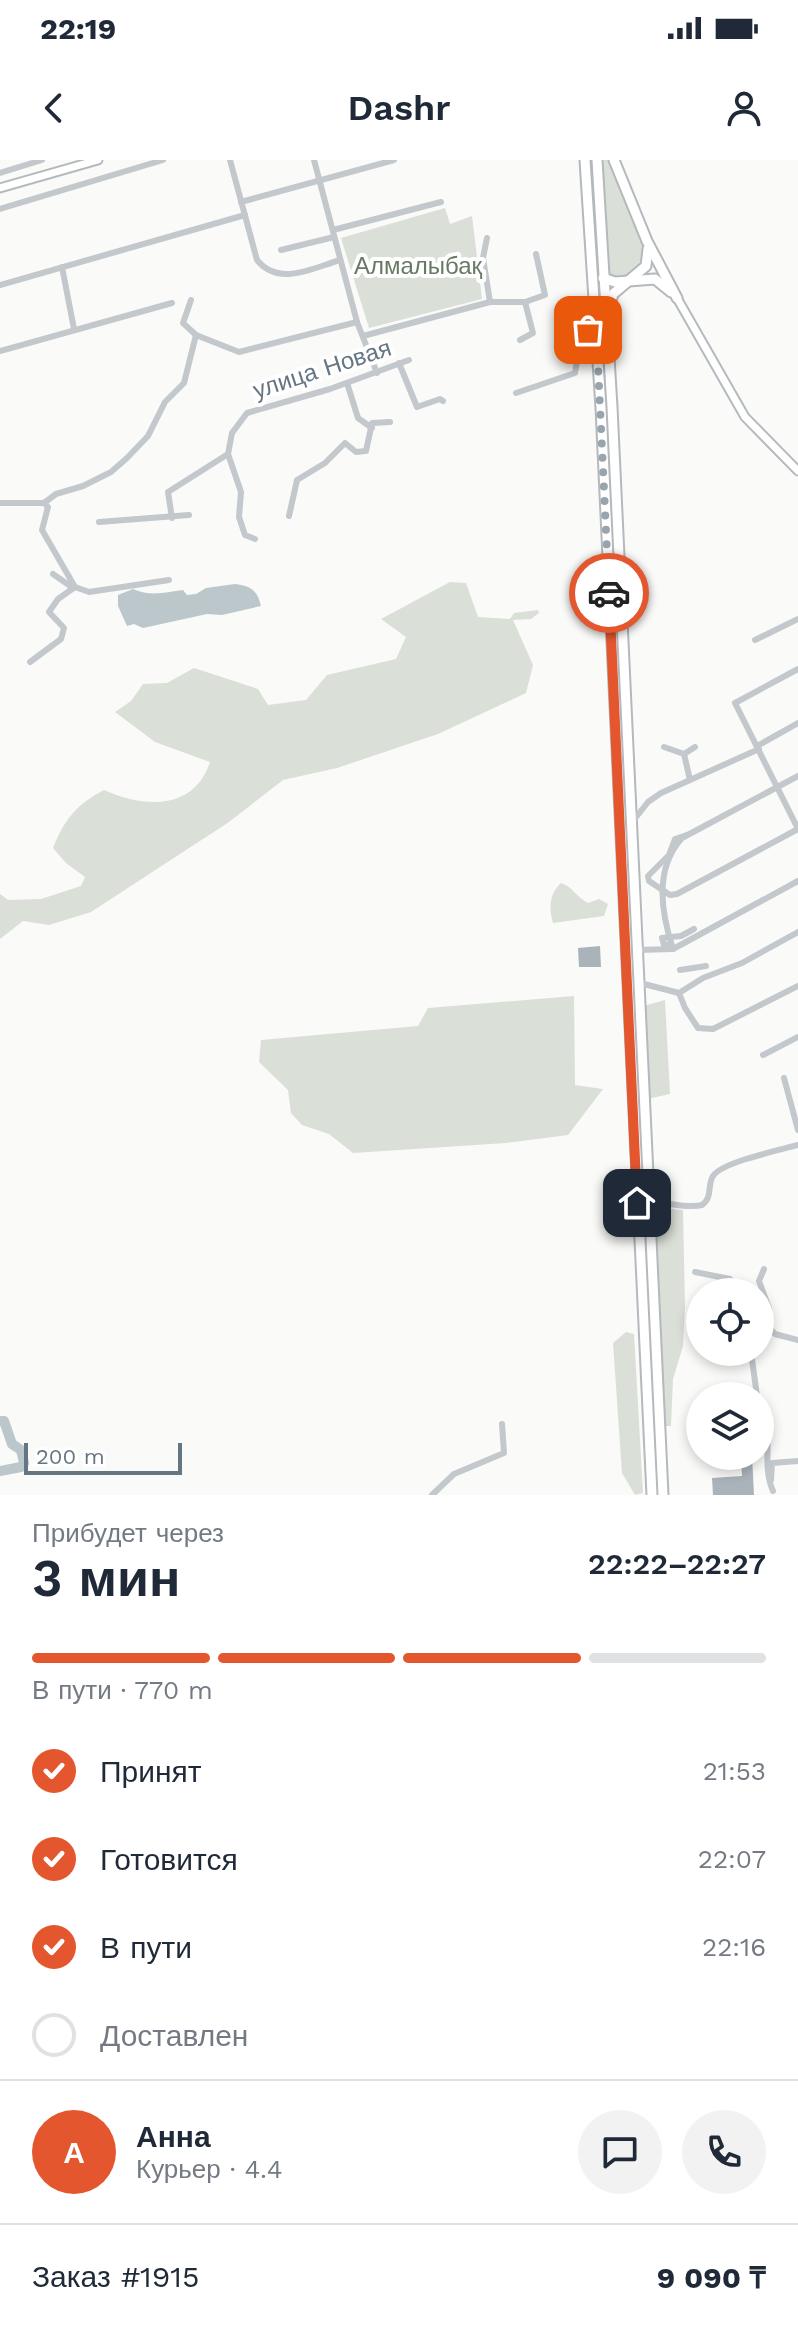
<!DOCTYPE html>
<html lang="ru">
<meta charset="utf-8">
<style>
:root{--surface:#fff;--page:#f2f2f3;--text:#1f2937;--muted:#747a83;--line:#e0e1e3;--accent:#e4572e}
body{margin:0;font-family:"Work Sans",sans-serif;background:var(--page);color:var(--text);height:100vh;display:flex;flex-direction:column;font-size:30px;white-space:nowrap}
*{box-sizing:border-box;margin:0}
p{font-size:26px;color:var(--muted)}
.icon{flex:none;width:44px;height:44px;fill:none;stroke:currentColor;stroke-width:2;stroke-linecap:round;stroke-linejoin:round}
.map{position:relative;height:1335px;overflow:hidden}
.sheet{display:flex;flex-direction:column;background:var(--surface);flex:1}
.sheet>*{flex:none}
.tools{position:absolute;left:686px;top:1118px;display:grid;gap:16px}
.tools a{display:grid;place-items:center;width:88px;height:88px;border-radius:50%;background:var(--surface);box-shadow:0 4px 12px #0003;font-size:40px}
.scale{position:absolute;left:24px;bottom:20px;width:158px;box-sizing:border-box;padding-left:8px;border:4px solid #657683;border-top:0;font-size:22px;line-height:28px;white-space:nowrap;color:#657683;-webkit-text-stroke:6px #fff;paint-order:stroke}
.pin{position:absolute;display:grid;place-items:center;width:68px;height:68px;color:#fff;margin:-34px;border-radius:16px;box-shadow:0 4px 12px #0006}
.courier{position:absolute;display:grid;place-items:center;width:80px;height:80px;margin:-40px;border:6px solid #e4572e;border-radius:50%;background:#fff;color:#222;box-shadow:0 2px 10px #0007}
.overview em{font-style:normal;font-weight:600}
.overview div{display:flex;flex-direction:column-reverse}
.overview{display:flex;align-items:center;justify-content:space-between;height:136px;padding:0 32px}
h1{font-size:52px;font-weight:600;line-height:60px}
.bar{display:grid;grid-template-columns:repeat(4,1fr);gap:12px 8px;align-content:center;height:96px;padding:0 32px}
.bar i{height:10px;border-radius:6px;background:var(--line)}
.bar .current{background:var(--accent)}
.bar p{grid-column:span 4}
.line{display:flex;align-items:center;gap:20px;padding:0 32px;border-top:2px solid var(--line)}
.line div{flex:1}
.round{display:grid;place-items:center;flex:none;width:84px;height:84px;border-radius:42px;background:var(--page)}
ol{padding:0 32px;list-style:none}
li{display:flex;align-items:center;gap:24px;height:88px}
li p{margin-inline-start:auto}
li .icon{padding:8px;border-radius:50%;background:var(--accent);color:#fff;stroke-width:4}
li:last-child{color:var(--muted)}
li i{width:44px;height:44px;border:4px solid var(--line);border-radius:50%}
.status{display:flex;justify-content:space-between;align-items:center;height:56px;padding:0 40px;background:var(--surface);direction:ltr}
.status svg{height:22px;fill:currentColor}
header{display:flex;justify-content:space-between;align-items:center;height:104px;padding:0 32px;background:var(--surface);font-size:36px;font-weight:600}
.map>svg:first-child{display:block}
.green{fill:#dadfd7}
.water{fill:#bbc7cb}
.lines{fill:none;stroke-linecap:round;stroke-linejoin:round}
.river{stroke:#bbc7cb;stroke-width:10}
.building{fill:#aab3b9}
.major-casing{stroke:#b5babe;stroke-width:11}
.highway-casing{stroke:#b4b9bd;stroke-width:13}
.minor{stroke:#c3c8cc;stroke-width:6}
.major{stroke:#fff;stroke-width:7}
.highway{stroke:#fff;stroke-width:9}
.done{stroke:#99a4ac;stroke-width:8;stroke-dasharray:0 14.4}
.route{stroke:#e4572e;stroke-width:10}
.labels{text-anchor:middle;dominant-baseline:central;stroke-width:8;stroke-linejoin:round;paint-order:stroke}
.park-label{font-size:24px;fill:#687a64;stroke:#fff}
.street-label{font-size:24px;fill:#657683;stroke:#fff}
</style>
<div class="status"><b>22:19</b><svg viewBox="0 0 49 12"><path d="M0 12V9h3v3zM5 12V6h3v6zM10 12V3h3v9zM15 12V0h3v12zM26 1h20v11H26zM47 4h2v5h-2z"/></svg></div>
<header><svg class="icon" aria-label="back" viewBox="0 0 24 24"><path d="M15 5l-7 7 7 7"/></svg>Dashr<svg class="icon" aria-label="person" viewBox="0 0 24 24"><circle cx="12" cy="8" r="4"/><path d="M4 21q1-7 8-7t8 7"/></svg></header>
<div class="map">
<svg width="798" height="1335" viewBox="0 0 798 1335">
<rect width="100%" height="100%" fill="#fafaf8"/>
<g class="green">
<polygon points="602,0 609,0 643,85 641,106 628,116 610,115"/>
<polygon points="445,48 450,64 472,56 482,139 369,168 341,78"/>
<path d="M 450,422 L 466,423 L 478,457 L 510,459 L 514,453 L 538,450 L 539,453 L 531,459 L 513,460 L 533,505 L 526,533 L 438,574 L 337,608 L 283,620 L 229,662 L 91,752 L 49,765 L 23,761 L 0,779 L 0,734 L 8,740 L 41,739 L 81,726 L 85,717 L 66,703 L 53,688 C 64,660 77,644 104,630 C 144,648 194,651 210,602 L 155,582 L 115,552 L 131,541 L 143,524 L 167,523 L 194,508 L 258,529 L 268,545 L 306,540 L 327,515 L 396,499 L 406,477 L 381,459 Z"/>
<path d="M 561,723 C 573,727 577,738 588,743 L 599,739 L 608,744 L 604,756 L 553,763 C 549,748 549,734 561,723 Z"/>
<polygon points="574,836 575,925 603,929 568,975 506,983 353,993 329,974 302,965 291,953 288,930 259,902 261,880 418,866 428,848"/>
<polygon points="665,840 670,934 647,939 644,846"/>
<polygon points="651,1047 683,1050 685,1147 683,1186 673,1219 671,1266 663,1266"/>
<polygon points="626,1172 634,1174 643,1333 635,1335 622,1313 613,1183"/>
</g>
<path class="water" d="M 235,424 C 251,426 257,430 261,446 L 222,455 L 207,454 L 143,468 L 134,464 L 127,466 L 118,446 L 118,435 L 133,429 C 151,437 166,432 183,430 L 187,435 L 196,434 L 206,428 Z"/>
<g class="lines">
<polyline class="river" points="0,1261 4,1261 12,1284 21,1290 24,1303 21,1307 0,1311"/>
</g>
<g class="building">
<polygon points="600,786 601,807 579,807 578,788"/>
<polygon points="741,1296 752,1296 754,1335 713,1335 712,1318 742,1316"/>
</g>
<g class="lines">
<g class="major-casing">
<g id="major">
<polyline points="0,28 98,0"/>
<polyline points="677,138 745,257 798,311"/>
</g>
</g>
<g class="highway-casing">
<g id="highway">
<polyline points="585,0 601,248 652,1335"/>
<polyline points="597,0 612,247 663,1335"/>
<polyline points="614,0 647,81 677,138"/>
<polyline points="603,118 615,122 655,119 671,132"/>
<polyline points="610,145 613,134 646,106 648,89"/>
</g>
</g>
<g class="minor">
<path d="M 230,0 L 257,100 C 279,127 313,108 340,100"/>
<polyline points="314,0 357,162 377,213"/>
<polyline points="0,13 42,0"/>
<polyline points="241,42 394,0"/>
<polyline points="0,49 163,0"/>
<polyline points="333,70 441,42"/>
<polyline points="487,78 483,98 490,142"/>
<polyline points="281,90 334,77"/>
<polyline points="62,107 74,169"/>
<polyline points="0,125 245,55"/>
<polyline points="191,140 183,163 196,175"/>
<polyline points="363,176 490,142 525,142 545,135 536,94"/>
<polyline points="520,180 533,173 525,142"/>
<polyline points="0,191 172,143"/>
<polyline points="399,203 417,247 440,239 443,241"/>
<polyline points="347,223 358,258 372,268"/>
<polyline points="516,233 575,213 581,177 596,164"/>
<polyline points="228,294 241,332 239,357 245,375 255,379"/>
<polyline points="0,343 44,343 56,334 83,326 111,312 127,298 148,276 165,242 184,223 196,175 239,192 357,162"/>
<polyline points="289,356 297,320 325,303 345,283 356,292 366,291 372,263 390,262"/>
<polyline points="172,358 168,332 228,294 232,273 247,253 330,229 409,200"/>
<polyline points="99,362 189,355"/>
<polyline points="53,414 73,428"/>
<polyline points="75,427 89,432 169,420"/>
<polyline points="755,480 798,459"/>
<polyline points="30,502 61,479 64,468 49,452 58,439 75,427 42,370 48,347 44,343"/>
<polyline points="757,586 798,563"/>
<polyline points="664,587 684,594 690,620"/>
<polyline points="684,594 695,587"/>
<polyline points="633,661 648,642 661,633 759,589"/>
<polyline points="687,675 675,679 669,695 648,716 649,721 670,735 677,734 798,669 735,543 798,509"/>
<polyline points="671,784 664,785 662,778 681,776 694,769"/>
<path d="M 673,789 C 661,752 654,709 682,678 L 798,616"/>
<polyline points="637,790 673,789 798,721"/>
<polyline points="680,810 706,806"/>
<polyline points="640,823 679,833 703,818 742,803 798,772"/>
<polyline points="679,833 685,848 698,868 713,869 798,826"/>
<polyline points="763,895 798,877"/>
<polyline points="784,918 798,970"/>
<path d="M 649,1043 C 667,1041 685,1049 702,1045 C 713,1037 707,1026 713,1016 C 722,1002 780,990 798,985"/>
<polyline points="695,1112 730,1119 740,1132"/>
<polyline points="761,1159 769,1148 759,1121 764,1109"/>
<polyline points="761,1159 775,1174 798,1180"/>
<polyline points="751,1192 757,1236"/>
<path d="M 760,1244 C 776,1273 760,1302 773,1331"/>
<polyline points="771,1320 772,1303 798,1301"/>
<polyline points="432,1335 454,1314 504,1293 502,1264"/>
</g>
<use href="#major" class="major"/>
<use href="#highway" class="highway"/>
</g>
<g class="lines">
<polyline class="done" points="588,170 596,164 609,433"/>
<polyline class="route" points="609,433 637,1043"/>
</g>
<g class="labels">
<g class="park-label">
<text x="418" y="106">Алмалыбақ</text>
</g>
<g class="street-label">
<text transform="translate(322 209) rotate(-18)">улица Новая</text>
</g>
</g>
</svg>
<div class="tools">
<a><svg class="icon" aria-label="locate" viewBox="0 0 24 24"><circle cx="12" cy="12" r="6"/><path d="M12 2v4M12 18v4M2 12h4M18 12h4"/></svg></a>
<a><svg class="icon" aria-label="layers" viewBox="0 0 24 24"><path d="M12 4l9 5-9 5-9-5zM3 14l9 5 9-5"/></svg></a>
</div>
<div class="scale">200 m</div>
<div class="pin" style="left:588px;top:170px;background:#ea580c"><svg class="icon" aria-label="bag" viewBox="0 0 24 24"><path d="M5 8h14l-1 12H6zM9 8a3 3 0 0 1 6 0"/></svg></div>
<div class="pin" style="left:637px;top:1043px;background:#1f2937"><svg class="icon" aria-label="home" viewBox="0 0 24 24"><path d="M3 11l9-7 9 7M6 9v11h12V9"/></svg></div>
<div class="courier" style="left:609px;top:433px"><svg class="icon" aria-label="car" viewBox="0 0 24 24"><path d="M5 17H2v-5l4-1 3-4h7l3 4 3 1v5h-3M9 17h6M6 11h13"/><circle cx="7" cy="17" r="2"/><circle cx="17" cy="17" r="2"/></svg></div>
</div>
<section class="sheet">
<div class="overview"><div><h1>3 мин</h1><p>Прибудет через</p></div><em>22:22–22:27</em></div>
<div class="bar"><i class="current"></i><i class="current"></i><i class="current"></i><i></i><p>В пути · 770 m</p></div>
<ol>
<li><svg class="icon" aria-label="check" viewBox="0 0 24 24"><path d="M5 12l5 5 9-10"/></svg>Принят<p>21:53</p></li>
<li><svg class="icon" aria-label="check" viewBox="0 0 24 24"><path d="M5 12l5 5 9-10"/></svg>Готовится<p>22:07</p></li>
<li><svg class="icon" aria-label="check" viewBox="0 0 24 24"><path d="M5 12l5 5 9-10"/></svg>В пути<p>22:16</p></li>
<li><i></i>Доставлен</li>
</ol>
<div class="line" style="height:144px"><b class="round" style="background:var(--accent);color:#fff">А</b><div><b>Анна</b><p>Курьер · 4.4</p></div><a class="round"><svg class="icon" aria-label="chat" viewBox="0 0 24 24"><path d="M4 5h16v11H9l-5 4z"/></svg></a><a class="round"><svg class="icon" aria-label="phone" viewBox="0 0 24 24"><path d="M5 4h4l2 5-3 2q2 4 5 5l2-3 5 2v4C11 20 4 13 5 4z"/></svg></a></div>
<div class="line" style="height:104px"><div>Заказ #1915</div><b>9 090 ₸</b></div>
</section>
